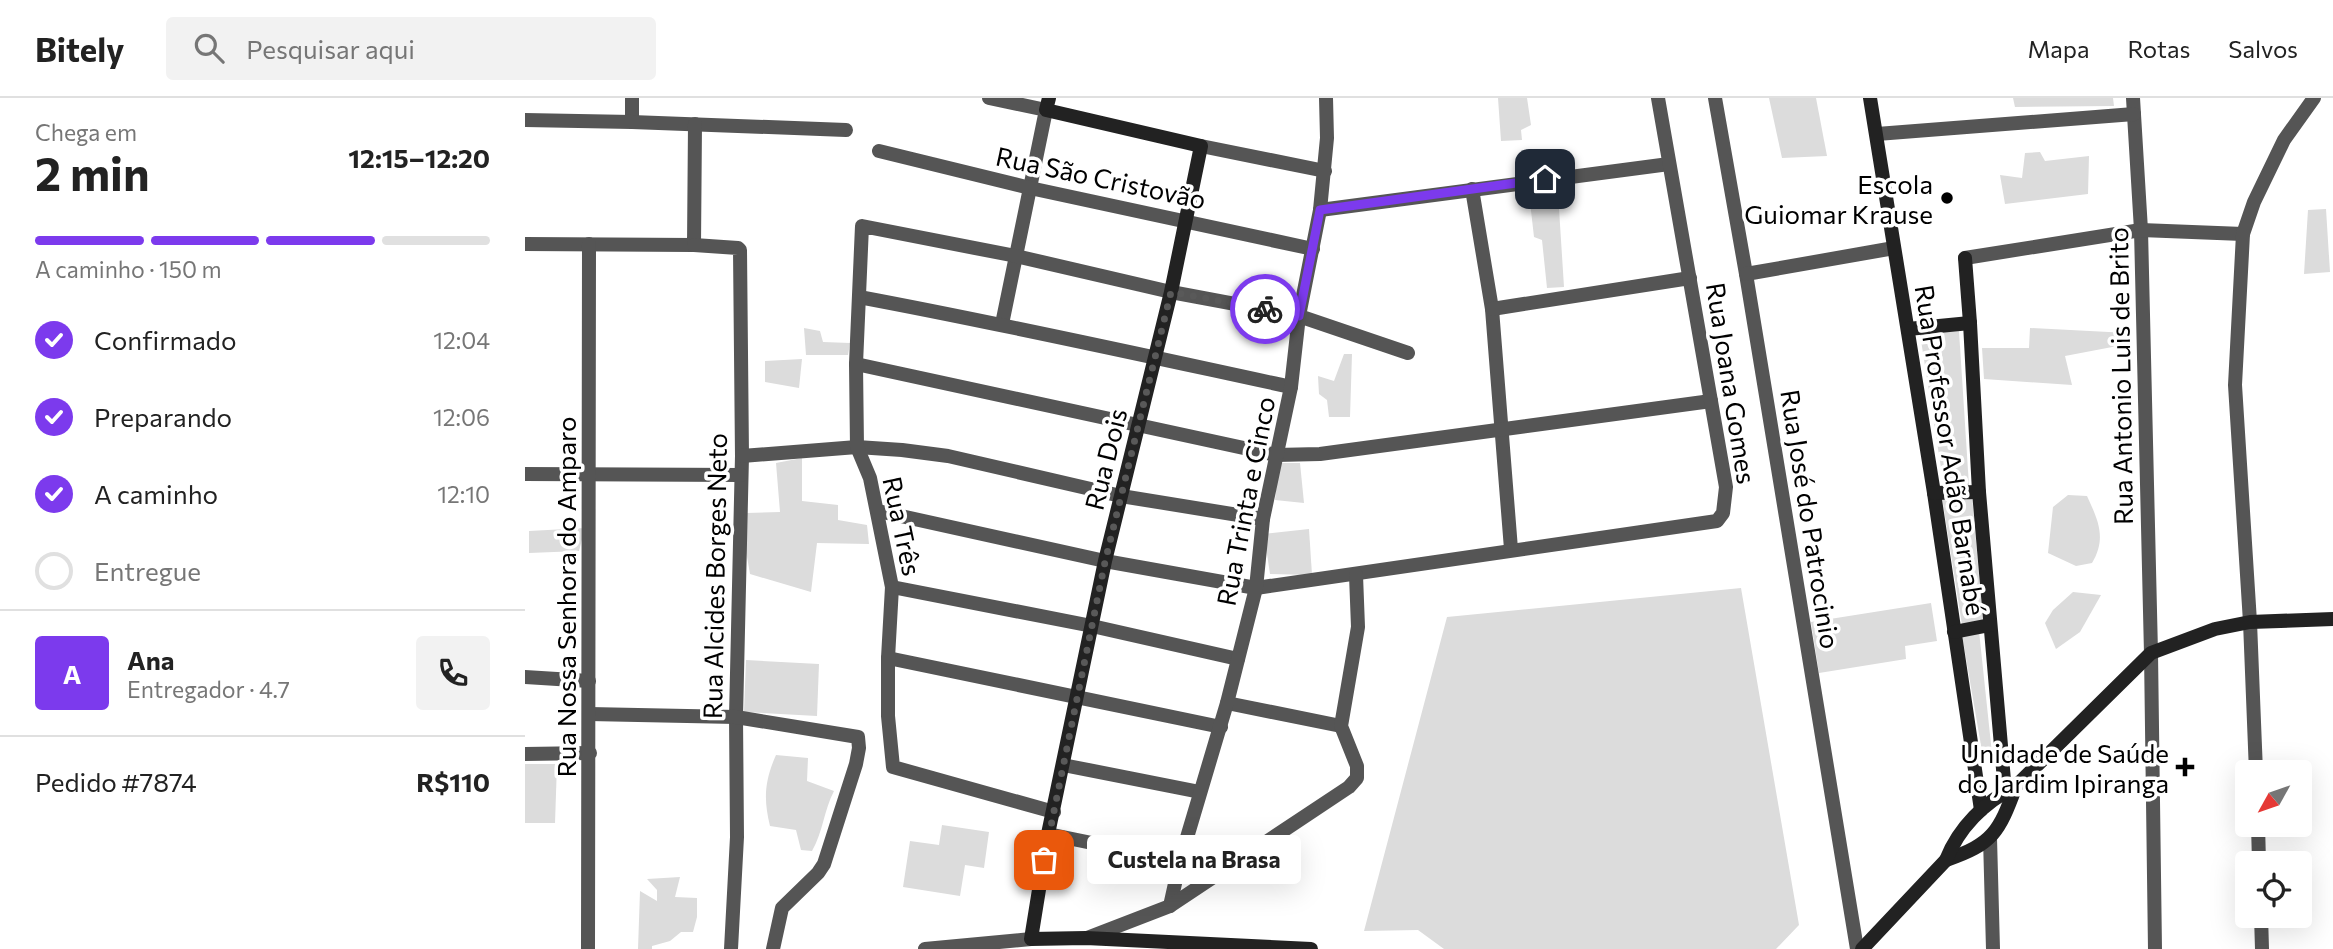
<!DOCTYPE html>
<html lang="pt">
<meta charset="utf-8">
<style>
:root{--surface:#fff;--page:#f2f2f2;--text:#222;--muted:#767676;--line:#e0e0e0;--accent:#7c3aed}
body{margin:0;font-family:Commissioner,sans-serif;background:var(--page);color:var(--text);height:100vh;display:flex;flex-direction:column;font-size:26px;white-space:nowrap}
*{box-sizing:border-box;margin:0}
p{font-size:23px;color:var(--muted)}
.icon{flex:none;width:38px;height:38px;fill:none;stroke:currentColor;stroke-width:2;stroke-linecap:round;stroke-linejoin:round}
.map{position:relative;flex:1;overflow:hidden}
.panel{display:flex;flex-direction:column;background:var(--surface);width:525px}
.panel>*{flex:none}
.needle{width:46px;rotate:230deg}
.controls{position:absolute;left:1710px;top:662px;display:grid;gap:14px}
.controls a{display:grid;place-items:center;width:77px;height:77px;border-radius:7px;background:var(--surface);box-shadow:0 7px 28px #0002;font-size:35px}
.pin{position:absolute;display:grid;place-items:center;width:60px;height:60px;color:#fff;margin:-30px;border-radius:14px;box-shadow:0 4px 10px #0006}
.courier{position:absolute;display:grid;place-items:center;width:70px;height:70px;margin:-35px;border:5px solid #7c3aed;border-radius:50%;background:#fff;color:#222;box-shadow:0 2px 9px #0007}
.bubble{position:absolute;height:49px;border-radius:7px;background:var(--surface);box-shadow:0 7px 28px #0002;font-size:23px;font-weight:700;line-height:49px;text-align:center}
.overview em{font-style:normal;font-weight:700}
.overview div{display:flex;flex-direction:column-reverse}
.overview{display:flex;align-items:center;justify-content:space-between;height:119px;padding:0 35px}
h1{font-size:46px;font-weight:700;line-height:52px}
.bar{display:grid;grid-template-columns:repeat(4,1fr);gap:10px 7px;align-content:center;height:84px;padding:0 35px}
.bar i{height:9px;border-radius:5px;background:var(--line)}
.bar .current{background:var(--accent)}
.bar p{grid-column:span 4}
.line{display:flex;align-items:center;gap:18px;padding:0 35px;border-top:2px solid var(--line)}
.line div{flex:1}
.round{display:grid;place-items:center;flex:none;width:74px;height:74px;border-radius:7px;background:var(--page)}
ol{padding:0 35px;list-style:none}
li{display:flex;align-items:center;gap:21px;height:77px}
li p{margin-inline-start:auto}
li .icon{padding:7px;border-radius:50%;background:var(--accent);color:#fff;stroke-width:4}
li:last-child{color:var(--muted)}
li i{width:38px;height:38px;border:4px solid var(--line);border-radius:50%}
header{display:flex;align-items:center;gap:42px;box-sizing:border-box;height:98px;padding:0 35px;background:var(--surface);border-bottom:2px solid var(--line)}
header strong{font-size:33px}
nav{display:flex;gap:38px;margin-inline-start:auto;font-size:24px}
.search{width:490px;height:63px;background:var(--page);display:flex;align-items:center;gap:18px;box-sizing:border-box;padding:0 24px;border-radius:7px;color:var(--muted);font-size:26px}
main{display:flex;flex:1;min-height:0}
.map>svg:first-child{display:block}
.green{fill:#dcdcdc}
.lines{fill:none;stroke-linecap:round;stroke-linejoin:round}
.street{stroke:#555;stroke-width:14}
.secondary{stroke:#222;stroke-width:14}
.done{stroke:#595959;stroke-width:7;stroke-dasharray:0 12.6}
.route{stroke:#7c3aed;stroke-width:9}
.poi-dot{fill:#000;stroke:#fff;stroke-width:2.5}
.labels{text-anchor:middle;dominant-baseline:central;stroke-width:7;stroke-linejoin:round;paint-order:stroke}
.street-label{font-size:26px;fill:#000;stroke:#fff}
.poi-label{font-size:26px;fill:#000;stroke:#fff;text-anchor:end}
</style>
<header>
<strong>Bitely</strong>
<div class="search"><svg class="icon" aria-label="search" viewBox="0 0 24 24"><circle cx="10" cy="10" r="6"/><path d="M15 15l6 6"/></svg>Pesquisar aqui</div>
<nav><a>Mapa</a><a>Rotas</a><a>Salvos</a></nav>
</header>
<main>
<section class="panel">
<div class="overview"><div><h1>2 min</h1><p>Chega em</p></div><em>12:15–12:20</em></div>
<div class="bar"><i class="current"></i><i class="current"></i><i class="current"></i><i></i><p>A caminho · 150 m</p></div>
<ol>
<li><svg class="icon" aria-label="check" viewBox="0 0 24 24"><path d="M5 12l5 5 9-10"/></svg>Confirmado<p>12:04</p></li>
<li><svg class="icon" aria-label="check" viewBox="0 0 24 24"><path d="M5 12l5 5 9-10"/></svg>Preparando<p>12:06</p></li>
<li><svg class="icon" aria-label="check" viewBox="0 0 24 24"><path d="M5 12l5 5 9-10"/></svg>A caminho<p>12:10</p></li>
<li><i></i>Entregue</li>
</ol>
<div class="line" style="height:126px"><b class="round" style="background:var(--accent);color:#fff">A</b><div><b>Ana</b><p>Entregador · 4.7</p></div><a class="round"><svg class="icon" aria-label="phone" viewBox="0 0 24 24"><path d="M5 4h4l2 5-3 2q2 4 5 5l2-3 5 2v4C11 20 4 13 5 4z"/></svg></a></div>
<div class="line" style="height:91px"><div>Pedido #7874</div><b>R$110</b></div>
</section>
<div class="map">
<svg width="1808" height="851" viewBox="0 0 1808 851">
<rect width="100%" height="100%" fill="#fff"/>
<g class="green">
<polygon points="973,0 1002,0 1006,27 996,32 997,42 976,43"/>
<polygon points="1244,0 1291,0 1302,58 1257,60"/>
<polygon points="1488,0 1588,0 1589,8 1490,9"/>
<polygon points="1515,54 1520,63 1564,58 1563,96 1480,106 1475,77 1497,80 1500,55"/>
<polygon points="1004,95 1033,95 1039,189 1022,190 1017,142 1009,139"/>
<polygon points="1801,111 1805,174 1779,176 1783,112"/>
<polygon points="279,230 295,233 298,244 325,245 323,257 281,257"/>
<polygon points="1505,230 1603,235 1603,246 1540,258 1547,287 1459,281 1457,250 1504,250"/>
<polygon points="1434,233 1444,388 1419,389 1395,236"/>
<polygon points="819,256 827,256 825,319 804,319 802,302 794,296 793,278 809,283"/>
<polygon points="277,261 274,290 240,284 240,263"/>
<polygon points="277,360 277,403 313,407 313,422 342,427 344,446 292,445 286,494 225,476 221,453 221,415 255,414 251,365"/>
<polygon points="754,365 775,365 779,405 750,402"/>
<path d="M 1543,397 L 1562,398 C 1573,422 1582,440 1567,465 L 1551,468 L 1523,455 L 1528,409 Z"/>
<polygon points="1447,398 1458,524 1437,527 1417,399"/>
<polygon points="60,430 54,453 4,455 4,433"/>
<polygon points="784,431 787,477 745,476 739,436"/>
<polygon points="1216,490 1274,827 1251,851 919,851 893,832 839,833 922,519"/>
<polygon points="1548,494 1576,497 1555,534 1531,551 1520,525 1528,512"/>
<polygon points="1406,505 1412,543 1380,548 1381,561 1294,575 1286,524"/>
<polygon points="1454,533 1468,665 1459,665 1437,537"/>
<polygon points="221,562 294,566 292,618 219,614"/>
<path d="M 251,657 L 283,660 L 282,683 L 309,693 C 299,712 298,734 287,753 L 276,752 L 271,732 L 245,728 C 238,700 240,682 251,657 Z"/>
<polygon points="0,666 32,666 30,725 0,725"/>
<polygon points="417,727 464,734 459,770 440,767 435,798 378,789 385,743 414,747"/>
<polygon points="155,779 150,799 172,800 172,819 168,834 156,834 145,843 127,848 127,851 113,851 115,793 132,803 132,792 122,781"/>
</g>
<g class="lines">
<g class="street">
<polyline points="107,0 107,24"/>
<polyline points="464,0 521,12 477,226"/>
<polyline points="1190,0 1221,176 1332,851"/>
<polyline points="1608,0 1616,132 1626,555 1630,851"/>
<polyline points="0,22 107,24 321,32"/>
<polyline points="1352,36 1609,16"/>
<polyline points="676,48 800,73"/>
<polyline points="354,53 505,90 788,151"/>
<polyline points="947,91 967,211 986,451"/>
<polyline points="795,112 1144,66"/>
<polyline points="0,146 169,147 170,26"/>
<polyline points="169,147 213,150 215,152 217,358 211,619 212,739 206,851"/>
<polyline points="1440,160 1616,132 1718,136"/>
<polyline points="1221,176 1369,150"/>
<path d="M 334,199 C 479,226 622,258 766,289"/>
<polyline points="967,211 1165,180"/>
<polyline points="331,266 751,357 795,356 1186,303"/>
<polyline points="217,358 332,349 377,352 423,358 596,398 738,421"/>
<polyline points="0,376 216,377"/>
<polyline points="353,413 580,463 731,490 1192,423 1198,415 1201,389 1133,0"/>
<polyline points="367,489 567,528 713,561"/>
<polyline points="363,560 696,629"/>
<polyline points="0,579 64,583"/>
<polyline points="702,605 816,628"/>
<polyline points="64,616 211,619 333,639 334,650 331,666 299,766 293,775 257,810 248,851"/>
<polyline points="0,656 65,655"/>
<polyline points="538,667 675,694"/>
<polyline points="1731,674 1725,524 1710,287 1718,136 1729,104 1759,42 1789,0"/>
<polyline points="529,714 368,669 363,618 363,560 367,489 345,380 332,349 331,266 337,128 491,158 646,194 774,218 883,255"/>
<polyline points="1733,726 1734,765"/>
<polyline points="523,736 655,763"/>
<polyline points="1465,740 1468,851"/>
<polyline points="645,808 655,763 702,605 731,490 738,421 766,289 774,218 795,112 802,40 801,0"/>
<polyline points="1736,817 1737,851"/>
<polyline points="562,840 645,808 824,689 832,680 832,668 816,628 833,529 831,477"/>
<polyline points="63,851 64,146"/>
<polyline points="400,851 506,841"/>
</g>
<g class="secondary">
<polyline points="524,0 521,12 676,48 646,194 580,463 523,736 506,841 561,840 786,851"/>
<polyline points="1345,0 1409,395 1456,712"/>
<polyline points="1440,160 1445,225 1454,394 1480,694"/>
<polyline points="1383,231 1445,225"/>
<polyline points="1409,395 1454,394"/>
<polyline points="1429,534 1465,527"/>
<path d="M 1421,762 C 1468,746 1474,734 1491,688"/>
<path d="M 1337,851 L 1421,762 C 1434,729 1460,704 1491,688 L 1626,555 L 1690,531 L 1725,524 L 1808,521"/>
</g>
</g>
<g class="lines">
<polyline class="done" points="519,762 580,464 646,194 740,211"/>
<polyline class="route" points="740,211 774,218 795,112 1020,81"/>
</g>
<g class="poi-dot">
<circle cx="1422" cy="100" r="7"/>
<path d="M1656.5 658.5h7v7h7v7h-7v7h-7v-7h-7v-7h7z"/>
</g>
<g class="labels">
<g class="street-label">
<text transform="translate(576 79) rotate(12)">Rua São Cristovão</text>
<text transform="translate(1595 278) rotate(-91)">Rua Antonio Luis de Brito</text>
<text transform="translate(1207 285) rotate(81)">Rua Joana Gomes</text>
<text transform="translate(1426 352) rotate(81)">Rua Professor Adão Barnabé</text>
<text transform="translate(580 361) rotate(-76)">Rua Dois</text>
<text transform="translate(720 403) rotate(-79)">Rua Trinta e Cinco</text>
<text transform="translate(1286 421) rotate(81)">Rua José do Patrocinio</text>
<text transform="translate(378 428) rotate(78)">Rua Três</text>
<text transform="translate(189 478) rotate(-89)">Rua Alcides Borges Neto</text>
<text transform="translate(40 499) rotate(-90)">Rua Nossa Senhora do Amparo</text>
</g>
<g class="poi-label">
<text x="1408" y="85">Escola<tspan x="1408" dy="30">Guiomar Krause</tspan></text>
<text x="1644" y="654">Unidade de Saúde<tspan x="1644" dy="30">do Jardim Ipiranga</tspan></text>
</g>
</g>
</svg>
<div class="controls">
<a><svg class="needle" viewBox="-14 -14 28 28"><path d="M0-13l5 13h-10z" fill="#e53935"/><path d="M0 13l5-13h-10z" fill="#767676"/></svg></a>
<a><svg class="icon" aria-label="locate" viewBox="0 0 24 24"><circle cx="12" cy="12" r="6"/><path d="M12 2v4M12 18v4M2 12h4M18 12h4"/></svg></a>
</div>
<div class="pin" style="left:519px;top:762px;background:#ea580c"><svg class="icon" aria-label="bag" viewBox="0 0 24 24"><path d="M5 8h14l-1 12H6zM9 8a3 3 0 0 1 6 0"/></svg></div>
<div class="pin" style="left:1020px;top:81px;background:#1f2937"><svg class="icon" aria-label="home" viewBox="0 0 24 24"><path d="M3 11l9-7 9 7M6 9v11h12V9"/></svg></div>
<div class="courier" style="left:740px;top:211px"><svg class="icon" aria-label="bike" viewBox="0 0 24 24"><circle cx="6" cy="16" r="4"/><circle cx="18" cy="16" r="4"/><path d="M6 16l4-8h5l3 8M10 8l3 8H6M13 5h3"/></svg></div>
<div class="bubble" style="left:562px;top:737px;width:214px">Custela na Brasa</div>
</div>
</main>
